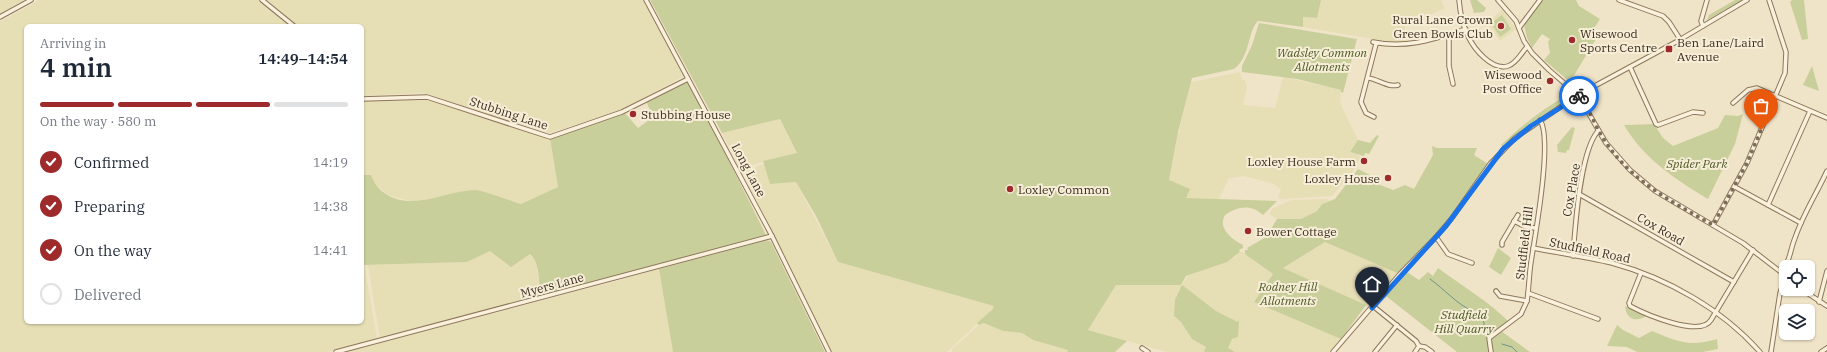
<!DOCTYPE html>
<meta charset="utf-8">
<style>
:root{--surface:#fff;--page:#f2f2f3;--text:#1f2937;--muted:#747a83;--line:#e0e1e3;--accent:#9e2a2b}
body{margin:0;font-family:"IBM Plex Serif",serif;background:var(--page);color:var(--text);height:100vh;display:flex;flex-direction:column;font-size:15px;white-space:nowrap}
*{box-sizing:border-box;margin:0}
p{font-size:13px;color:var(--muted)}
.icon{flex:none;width:22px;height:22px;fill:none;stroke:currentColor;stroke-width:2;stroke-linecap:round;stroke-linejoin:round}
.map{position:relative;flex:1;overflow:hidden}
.drawer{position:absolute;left:24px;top:24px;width:340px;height:300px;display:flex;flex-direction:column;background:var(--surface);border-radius:6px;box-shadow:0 1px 3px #0004}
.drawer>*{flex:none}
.controls{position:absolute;left:1779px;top:260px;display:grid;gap:8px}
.controls a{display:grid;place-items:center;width:36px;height:36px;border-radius:6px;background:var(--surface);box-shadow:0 1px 3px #0004;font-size:20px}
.pin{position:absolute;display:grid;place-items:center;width:34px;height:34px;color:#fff;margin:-41px -17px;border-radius:50% 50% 50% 0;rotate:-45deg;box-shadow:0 0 4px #0007}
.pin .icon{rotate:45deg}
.courier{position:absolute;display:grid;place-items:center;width:40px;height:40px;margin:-20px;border:3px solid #1a73e8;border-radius:50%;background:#fff;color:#222;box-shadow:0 1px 5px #0007}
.summary em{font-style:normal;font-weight:600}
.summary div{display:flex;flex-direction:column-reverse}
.summary{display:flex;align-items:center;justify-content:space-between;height:68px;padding:0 16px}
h1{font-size:26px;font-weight:600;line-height:30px}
.bar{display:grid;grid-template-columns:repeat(4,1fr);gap:6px 4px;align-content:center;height:48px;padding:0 16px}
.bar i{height:5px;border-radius:3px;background:var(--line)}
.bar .active{background:var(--accent)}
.bar p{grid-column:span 4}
ol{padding:0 16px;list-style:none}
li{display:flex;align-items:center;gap:12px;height:44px}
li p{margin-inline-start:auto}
li .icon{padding:4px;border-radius:50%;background:var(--accent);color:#fff;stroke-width:4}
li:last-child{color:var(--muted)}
li i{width:22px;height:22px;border:2px solid var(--line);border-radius:50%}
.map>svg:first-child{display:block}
.farmland{fill:#e6deb5}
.green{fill:#c9cf9b}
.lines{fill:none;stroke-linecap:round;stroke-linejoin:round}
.stream{stroke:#6f938a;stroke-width:1}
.minor-casing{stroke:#8d765c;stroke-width:5.5}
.minor{stroke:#faf1dc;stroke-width:3.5}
.done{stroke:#7c6e5b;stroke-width:4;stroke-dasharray:0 7.2}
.route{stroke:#1a73e8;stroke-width:5}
.poi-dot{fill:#9e2a2b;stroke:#f7eed8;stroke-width:1.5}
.labels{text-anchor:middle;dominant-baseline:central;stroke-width:4;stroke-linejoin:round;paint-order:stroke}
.poi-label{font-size:12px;fill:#3d2e20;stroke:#f7eed8;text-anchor:start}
.park-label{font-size:12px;font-style:italic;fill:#4d5a26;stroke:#f7eed8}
.street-label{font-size:12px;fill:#3d2e20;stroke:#f7eed8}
</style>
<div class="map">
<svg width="1827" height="352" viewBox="0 0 1827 352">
<rect width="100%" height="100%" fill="#f0e4c8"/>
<g class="farmland">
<polygon points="0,0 25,0 0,14"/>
<polygon points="39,0 258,0 291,26 26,26 26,322 362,322 362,252 377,339 328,352 0,352 0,22"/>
<polygon points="264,0 643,0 684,76 621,110 550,133 423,93 362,96 362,26 297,26"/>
<polygon points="1321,0 1441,0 1445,8 1420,20 1419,17 1404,19 1407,43 1402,44 1303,27 1303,17 1317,18"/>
<polygon points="1502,9 1516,29 1500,41 1486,21 1493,18"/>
<polygon points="1240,72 1242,80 1245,80 1247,87 1243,105 1275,108 1283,77 1341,90 1340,103 1358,140 1350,152 1361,156 1351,174 1332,196 1282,199 1278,197 1281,189 1274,184 1244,176 1229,178 1219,199 1186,198 1169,180 1178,133 1181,131 1179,130 1191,82"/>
<polygon points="425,99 550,138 558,187 521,204 474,190 438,198 410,201 388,195 374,183 371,175 362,175 362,100"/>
<polygon points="780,119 797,153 740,168 722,133"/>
<polygon points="764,164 770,184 796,182 838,262 994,306 992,310 947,352 832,352 743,172"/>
<polygon points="1328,199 1329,201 1322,204 1317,211 1301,219 1277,219 1269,214 1272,209 1280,205 1292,200"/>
<polygon points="1325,242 1397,273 1370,305 1366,305 1283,268"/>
<polygon points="490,251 530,254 533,256 537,267 540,296 380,338 368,265 467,262"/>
<polygon points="1240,252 1243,252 1273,274 1254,302 1341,339 1329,352 1235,352 1228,348 1238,322 1216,311 1182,286 1174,316 1181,322 1192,339 1206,347 1204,352 1167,352 1088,330 1116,285 1182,285 1188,276 1234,258"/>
<polygon points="659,269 673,352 344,352 620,280"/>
<polygon points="984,323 1003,331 1022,333 1033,340 1068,350 1067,352 952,352 952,349 979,325"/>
</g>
<g class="green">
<path d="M 650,0 L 1321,0 L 1317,18 L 1303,17 L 1303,27 L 1258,21 C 1247,32 1251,56 1234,69 L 1192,78 L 1178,132 L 1169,180 L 1190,189 L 1186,198 L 1277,201 L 1263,215 C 1251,204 1238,206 1225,215 C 1217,229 1233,240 1243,245 L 1243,248 L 1239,250 L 1240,252 L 1227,262 L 1186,276 L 1181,285 L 1116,285 L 1088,330 L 1127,341 L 1115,352 L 1067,352 L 1068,350 L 1033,340 L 1022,333 L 1003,331 L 984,323 L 979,325 L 977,323 L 992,310 L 994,306 L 838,262 L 816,216 L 796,182 L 770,184 L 763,161 L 797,153 L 780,119 L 722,133 Z"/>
<polygon points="1470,0 1477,0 1486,8 1484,12 1474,13"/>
<polygon points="1543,0 1576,0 1579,6 1600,19 1593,30 1599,34 1570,82 1544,60 1550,53 1548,42 1550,39 1542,34 1532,48 1527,38 1524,25"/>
<polygon points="1735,0 1742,0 1707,20 1709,15"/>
<polygon points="1792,0 1804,0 1808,39 1802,40 1790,2"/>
<polygon points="1502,15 1511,29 1500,37 1491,23"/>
<polygon points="1259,23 1357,39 1343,93 1341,92 1341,90 1297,79 1242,72 1242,66 1252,45"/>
<polygon points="1812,66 1819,91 1803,85"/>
<path d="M 688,82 L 717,137 L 766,235 L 540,296 C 539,283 540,262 530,254 L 511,267 L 490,251 L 467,262 L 364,265 L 362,252 L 362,175 L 371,175 C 374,183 377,187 383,192 C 410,213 445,191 474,190 C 483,190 510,201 521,204 L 558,187 L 550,138 L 624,112 L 638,128 L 653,117 L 646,101 Z"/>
<path d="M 1564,97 L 1570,99 C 1547,113 1521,128 1503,148 L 1501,145 C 1521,126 1540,111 1564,97 Z"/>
<path d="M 1743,114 L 1735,144 L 1708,199 C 1675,179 1644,159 1624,125 L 1654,124 L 1663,138 L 1673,146 L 1718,128 L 1725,115 L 1738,116 Z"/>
<polygon points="1572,127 1575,128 1569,150 1567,150 1566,153 1558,152 1557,145"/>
<polygon points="1377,135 1379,136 1369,154 1365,153 1364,156 1350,152 1358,140 1370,143"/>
<path d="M 1432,146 L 1437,148 L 1477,148 L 1474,155 L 1488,164 L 1439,231 L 1397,273 L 1325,242 L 1283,268 L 1366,305 C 1357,317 1350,327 1341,339 L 1254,302 L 1273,274 L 1245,254 L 1245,250 L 1248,250 L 1247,248 L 1266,237 L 1277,219 L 1301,219 L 1317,211 L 1322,204 L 1335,199 L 1358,169 L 1372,176 L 1370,181 L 1393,190 L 1405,185 L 1414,189 L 1433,155 Z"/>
<polygon points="767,240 771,242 825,352 673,352 659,269"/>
<polygon points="1498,248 1511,258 1501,275 1489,267"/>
<path d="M 1438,268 C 1461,285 1489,302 1508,321 L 1487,338 L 1490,352 L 1457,352 L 1386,296 L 1407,272 L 1419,280 L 1428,272 L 1433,276 Z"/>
<polygon points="1182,285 1216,311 1238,322 1239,320 1238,337 1232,339 1228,348 1235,352 1204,352 1206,347 1192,339 1181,322 1174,316 1175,300"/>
<path d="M 1625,306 L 1648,315 C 1637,323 1626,320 1625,306 Z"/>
<path d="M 1617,325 L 1623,330 L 1639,338 L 1652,331 C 1679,342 1688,347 1717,339 L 1718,349 L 1703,352 L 1637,352 L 1627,347 L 1607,346 Z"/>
<polygon points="1501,331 1530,352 1492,352 1491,340"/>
</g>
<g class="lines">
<g class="stream">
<path d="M 1430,279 C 1444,289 1457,304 1472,311"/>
<polyline points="1478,316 1484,322 1484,330"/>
<polyline points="1502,344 1512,347 1517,352"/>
</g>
<g class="minor-casing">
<g id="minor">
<polyline points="262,0 294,26"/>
<polyline points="646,0 772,236 829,352"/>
<path d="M 1459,0 C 1460,12 1463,26 1468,36 C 1474,49 1492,71 1508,66 C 1517,63 1521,53 1527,47"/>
<polyline points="1498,0 1516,21 1524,41 1532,53 1549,70 1578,95 1606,143 1630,170 1655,191 1743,243 1786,276"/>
<polyline points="1619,0 1663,16 1669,22 1680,39"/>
<polyline points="0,17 31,0"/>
<polyline points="1703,26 1701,21 1707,0"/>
<polyline points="1519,28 1540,0"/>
<polyline points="1449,35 1449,66 1453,84"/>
<path d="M 1373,42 C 1407,49 1434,39 1466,29"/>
<polyline points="1630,67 1656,124 1658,125 1693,112 1703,113"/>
<path d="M 1368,78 C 1378,79 1388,88 1398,85"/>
<polyline points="362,99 427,97 550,137 622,112 688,79"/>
<polyline points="1733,103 1748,90 1757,88 1827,118"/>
<polyline points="1374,117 1366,113 1361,102 1376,44 1378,43"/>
<polyline points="1735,187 1801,223"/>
<polyline points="1579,194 1734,282"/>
<polyline points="1768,205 1810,111"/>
<polyline points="1514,221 1526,227 1536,228"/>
<polyline points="1713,225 1747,163 1785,73 1786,52 1769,0"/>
<polyline points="1436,237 1448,254 1472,263"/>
<polyline points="1502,245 1502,242 1518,215"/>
<path d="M 1533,248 C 1559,253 1586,257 1612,263 C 1667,278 1722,309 1760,352"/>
<path d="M 1573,256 C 1575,228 1580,151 1598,131"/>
<path d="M 1782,272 C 1790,262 1790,250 1795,238 C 1803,214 1817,193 1827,171"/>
<path d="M 1641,273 L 1629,303 L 1630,306 C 1645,314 1700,338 1711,320 L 1753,250"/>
<polyline points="1801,289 1827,306"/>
<polyline points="1496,291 1500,296 1527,301"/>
<polyline points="1528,293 1598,319"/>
<polyline points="1819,302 1827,271"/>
<polyline points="1373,306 1416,341 1419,346 1415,352"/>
<polyline points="1419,346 1425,347 1432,352"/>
<polyline points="1142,348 1148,352"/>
<polyline points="336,352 772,236"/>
<polyline points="1333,352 1400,274 1436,237 1452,218 1490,164 1515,138 1578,95 1676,42 1747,0"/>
<polyline points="1375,352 1397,325"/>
<path d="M 1491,352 L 1489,338 L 1521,314 L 1527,301 C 1529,288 1529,275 1531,262 C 1535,236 1553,139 1540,120"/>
<polyline points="1771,352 1780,293 1783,284 1786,279"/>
<polyline points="1821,352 1827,348"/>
</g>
</g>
<use href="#minor" class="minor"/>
</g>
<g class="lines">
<path class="done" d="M 1579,96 C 1590,110 1596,129 1607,144 C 1633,182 1674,203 1713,225 L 1747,163 L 1761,130"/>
<polyline class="route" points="1372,308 1446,226 1503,149 1531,126 1579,96"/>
</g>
<g class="poi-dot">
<circle cx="1501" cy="26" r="4"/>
<circle cx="1572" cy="40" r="4"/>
<rect x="1665" y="45" width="8" height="8" rx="2"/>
<circle cx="1550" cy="81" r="4"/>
<circle cx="633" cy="114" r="4"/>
<circle cx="1364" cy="161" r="4"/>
<circle cx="1388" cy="178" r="4"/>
<circle cx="1010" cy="189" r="4"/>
<circle cx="1248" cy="231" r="4"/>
</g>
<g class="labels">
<g class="poi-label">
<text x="1493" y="19" text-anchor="end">Rural Lane Crown<tspan x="1493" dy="14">Green Bowls Club</tspan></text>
<text x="1580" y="33">Wisewood<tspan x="1580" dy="14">Sports Centre</tspan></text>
<text x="1677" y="42">Ben Lane/Laird<tspan x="1677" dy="14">Avenue</tspan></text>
<text x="1542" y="74" text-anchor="end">Wisewood<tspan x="1542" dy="14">Post Office</tspan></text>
<text x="641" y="114">Stubbing House</text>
<text x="1356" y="161" text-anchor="end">Loxley House Farm</text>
<text x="1380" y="178" text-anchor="end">Loxley House</text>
<text x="1018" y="189">Loxley Common</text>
<text x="1256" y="231">Bower Cottage</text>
</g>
<g class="park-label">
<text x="1322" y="52">Wadsley Common<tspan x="1322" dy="14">Allotments</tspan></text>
<text x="1697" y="163">Spider Park</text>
<text x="1288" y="286">Rodney Hill<tspan x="1288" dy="14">Allotments</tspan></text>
<text x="1464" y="314">Studfield<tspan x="1464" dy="14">Hill Quarry</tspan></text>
</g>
<g class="street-label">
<text transform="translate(509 113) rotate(18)">Stubbing Lane</text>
<text transform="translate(749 170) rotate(62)">Long Lane</text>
<text transform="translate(1571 190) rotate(-80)">Cox Place</text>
<text transform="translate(1661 229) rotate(30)">Cox Road</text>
<text transform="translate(1524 243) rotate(-83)">Studfield Hill</text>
<text transform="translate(1590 250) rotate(12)">Studfield Road</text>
<text transform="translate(552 285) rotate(-15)">Myers Lane</text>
</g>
</g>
</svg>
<div class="controls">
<a><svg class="icon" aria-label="locate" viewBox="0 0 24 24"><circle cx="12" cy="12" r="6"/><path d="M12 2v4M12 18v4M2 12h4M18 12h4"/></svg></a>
<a><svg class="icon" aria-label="layers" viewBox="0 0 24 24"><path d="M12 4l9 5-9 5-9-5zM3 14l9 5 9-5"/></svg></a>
</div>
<div class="pin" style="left:1761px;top:130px;background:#ea580c"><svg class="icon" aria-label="bag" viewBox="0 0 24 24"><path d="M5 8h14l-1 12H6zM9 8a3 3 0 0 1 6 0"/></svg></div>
<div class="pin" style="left:1372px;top:308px;background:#1f2937"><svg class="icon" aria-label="home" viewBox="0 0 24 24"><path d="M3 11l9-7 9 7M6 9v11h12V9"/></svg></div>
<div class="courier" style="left:1579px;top:96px"><svg class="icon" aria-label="bike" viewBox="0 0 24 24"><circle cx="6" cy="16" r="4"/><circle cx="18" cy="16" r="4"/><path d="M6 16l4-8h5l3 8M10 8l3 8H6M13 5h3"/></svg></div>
<section class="drawer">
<div class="summary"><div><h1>4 min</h1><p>Arriving in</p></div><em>14:49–14:54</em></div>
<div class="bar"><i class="active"></i><i class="active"></i><i class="active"></i><i></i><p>On the way · 580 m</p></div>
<ol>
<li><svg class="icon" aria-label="check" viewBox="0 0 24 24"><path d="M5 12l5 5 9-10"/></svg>Confirmed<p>14:19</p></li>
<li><svg class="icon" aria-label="check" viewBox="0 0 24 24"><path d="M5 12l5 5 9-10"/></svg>Preparing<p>14:38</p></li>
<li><svg class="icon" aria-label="check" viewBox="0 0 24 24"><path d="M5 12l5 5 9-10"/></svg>On the way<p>14:41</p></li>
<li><i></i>Delivered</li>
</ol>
</section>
</div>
